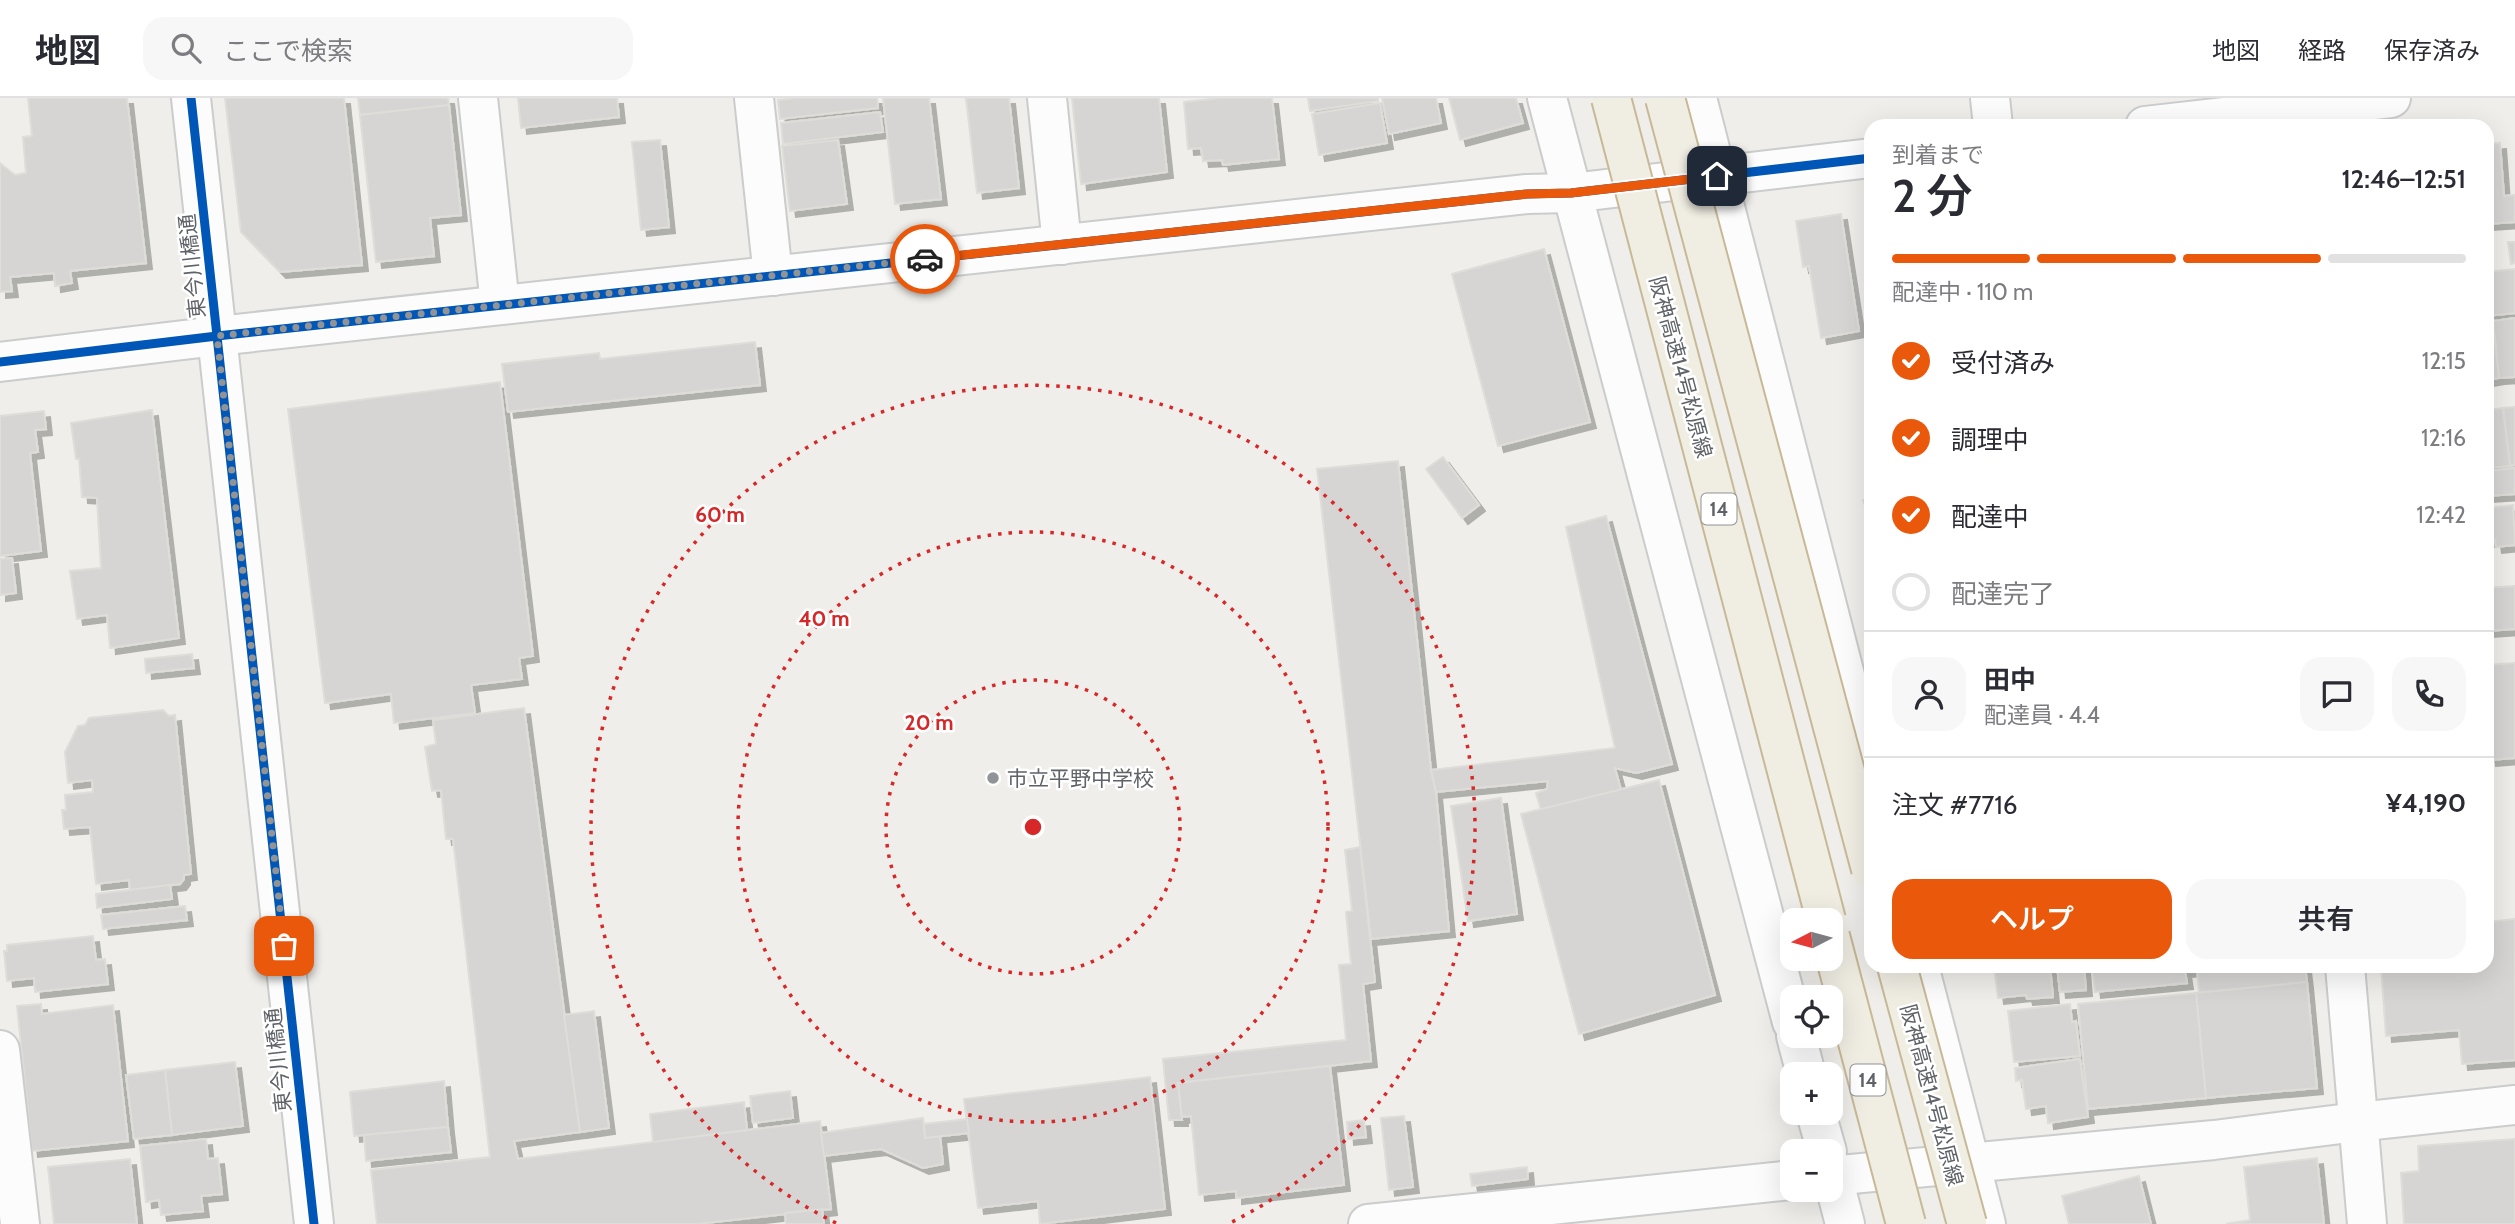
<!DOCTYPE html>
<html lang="ja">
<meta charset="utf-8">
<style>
:root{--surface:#fff;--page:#f7f7f7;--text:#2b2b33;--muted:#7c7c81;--line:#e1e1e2;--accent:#ea580c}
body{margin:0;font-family:Cabin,"Noto Sans JP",sans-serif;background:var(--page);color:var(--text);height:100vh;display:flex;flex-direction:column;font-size:26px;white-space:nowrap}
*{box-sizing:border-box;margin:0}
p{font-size:23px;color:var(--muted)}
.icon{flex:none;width:38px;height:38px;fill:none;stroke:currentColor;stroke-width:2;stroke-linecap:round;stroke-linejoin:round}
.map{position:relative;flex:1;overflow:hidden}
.details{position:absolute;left:1864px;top:21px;width:630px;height:854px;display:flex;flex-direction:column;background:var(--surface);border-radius:21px;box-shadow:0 7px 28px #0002}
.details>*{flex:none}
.needle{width:46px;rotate:264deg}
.buttons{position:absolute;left:1780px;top:810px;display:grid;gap:14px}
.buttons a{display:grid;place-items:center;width:63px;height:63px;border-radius:14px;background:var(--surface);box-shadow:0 7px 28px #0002;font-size:35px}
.pin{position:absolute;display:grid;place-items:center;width:60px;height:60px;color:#fff;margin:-30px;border-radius:14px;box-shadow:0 4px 10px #0006}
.courier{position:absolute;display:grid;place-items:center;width:70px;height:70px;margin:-35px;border:5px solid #ea580c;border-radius:50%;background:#fff;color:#222;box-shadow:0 2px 9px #0007}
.overview em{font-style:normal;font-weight:600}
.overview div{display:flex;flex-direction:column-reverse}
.overview{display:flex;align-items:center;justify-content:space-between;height:119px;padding:0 28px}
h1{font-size:46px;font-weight:600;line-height:52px}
.bar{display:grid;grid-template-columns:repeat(4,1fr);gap:10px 7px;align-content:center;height:84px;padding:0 28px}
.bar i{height:9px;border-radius:5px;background:var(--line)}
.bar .on{background:var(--accent)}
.bar p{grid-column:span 4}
.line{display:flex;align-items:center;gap:18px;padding:0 28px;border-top:2px solid var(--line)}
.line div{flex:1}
.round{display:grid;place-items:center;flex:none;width:74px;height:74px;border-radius:21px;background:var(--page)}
ol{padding:0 28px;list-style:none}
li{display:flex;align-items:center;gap:21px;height:77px}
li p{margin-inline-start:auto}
li .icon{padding:7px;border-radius:50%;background:var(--accent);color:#fff;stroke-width:4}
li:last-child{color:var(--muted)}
li i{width:38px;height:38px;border:4px solid var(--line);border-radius:50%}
.action{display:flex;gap:14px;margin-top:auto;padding:14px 28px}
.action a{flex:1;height:80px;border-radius:21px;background:var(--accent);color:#fff;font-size:28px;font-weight:600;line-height:80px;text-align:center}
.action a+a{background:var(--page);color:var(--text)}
header{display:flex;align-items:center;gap:42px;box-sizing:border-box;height:98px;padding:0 35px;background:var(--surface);border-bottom:2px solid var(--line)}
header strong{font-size:33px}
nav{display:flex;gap:38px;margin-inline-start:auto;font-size:24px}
.search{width:490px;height:63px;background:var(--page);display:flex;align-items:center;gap:18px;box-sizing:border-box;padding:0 24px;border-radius:21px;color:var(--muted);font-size:26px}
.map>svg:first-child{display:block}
.building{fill:#d6d5d3;stroke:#deddd9;stroke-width:2;filter:url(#shadow)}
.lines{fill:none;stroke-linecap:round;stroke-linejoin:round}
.minor-casing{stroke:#cbcccc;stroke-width:42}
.tertiary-casing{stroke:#cbcccc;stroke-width:42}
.minor{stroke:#fdfcfc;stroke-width:38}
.tertiary{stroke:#fdfcfc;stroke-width:38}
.motorway-bridge-casing{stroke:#c8b996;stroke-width:42;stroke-linecap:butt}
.motorway-bridge{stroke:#f0ede3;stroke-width:38}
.cycleway-casing{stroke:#fff;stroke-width:13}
.cycleway{stroke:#0057b8;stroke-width:9}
.done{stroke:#919496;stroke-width:7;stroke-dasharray:0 12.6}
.route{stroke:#ea580c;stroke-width:9}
.ring{fill:none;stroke:#d62828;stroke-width:3.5;stroke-dasharray:3.5 7}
.poi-dot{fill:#919496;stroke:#fff;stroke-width:2.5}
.labels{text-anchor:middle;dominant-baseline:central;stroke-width:5;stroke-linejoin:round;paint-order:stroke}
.shield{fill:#fff;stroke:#8f9295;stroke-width:2}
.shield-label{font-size:19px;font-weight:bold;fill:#5f6368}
.street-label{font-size:21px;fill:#5f6368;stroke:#fff}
.poi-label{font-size:21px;fill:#5f6368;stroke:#fff;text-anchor:start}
.centre{fill:#d62828;stroke:#fff;stroke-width:3.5}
.ring-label{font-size:21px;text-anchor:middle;font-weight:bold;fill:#d62828;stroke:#fff;stroke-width:5;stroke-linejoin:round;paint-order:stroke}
</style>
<header>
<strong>地図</strong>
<div class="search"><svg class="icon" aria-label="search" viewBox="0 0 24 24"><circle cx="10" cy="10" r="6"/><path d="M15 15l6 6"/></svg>ここで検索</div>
<nav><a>地図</a><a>経路</a><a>保存済み</a></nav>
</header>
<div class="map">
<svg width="2515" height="1126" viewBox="0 0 2515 1126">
<defs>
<filter id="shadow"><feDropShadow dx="6" dy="6" stdDeviation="0" flood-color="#0004"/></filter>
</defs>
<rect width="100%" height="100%" fill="#efeeea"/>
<g class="building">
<polygon points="28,0 127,0 146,165 70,173 72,185 55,188 54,175 10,179 12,193 0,194 0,65 15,77 26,75 23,39 32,38"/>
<polygon points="225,0 344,0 362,167 280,174 241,134"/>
<polygon points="358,0 448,0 449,7 360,17"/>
<polygon points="518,0 617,0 619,19 521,30"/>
<polygon points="797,0 877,0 878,10 780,21 778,2"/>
<polygon points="883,0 929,0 941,101 895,106"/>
<polygon points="966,0 1009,0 1019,90 977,95"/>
<polygon points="1072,0 1159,0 1167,74 1081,86"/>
<polygon points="1220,0 1272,0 1279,61 1223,67 1222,62 1203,63 1201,50 1188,51 1184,4"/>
<polygon points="1308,0 1378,0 1378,3 1310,13"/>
<polygon points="1382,0 1436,0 1441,25 1389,36"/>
<polygon points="1449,0 1516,0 1523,25 1460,42"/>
<polygon points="1380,5 1387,45 1319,57 1312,16"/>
<polygon points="449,7 461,117 430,120 434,158 376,164 360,17"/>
<polygon points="880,14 883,34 783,46 781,25"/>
<polygon points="660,42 669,129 641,132 632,44"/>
<polygon points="838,42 847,106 790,113 782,48"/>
<polygon points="2500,45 2504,98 2515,97 2515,124 2487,126 2487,46"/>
<polygon points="1841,116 1859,233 1821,240 1809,168 1803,169 1796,123"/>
<polygon points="2508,144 2515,144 2515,165 2511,166"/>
<polygon points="1544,151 1590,324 1498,348 1452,176"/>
<polygon points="2515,171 2515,215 2487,218 2487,174"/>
<polygon points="2515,220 2515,279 2499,280 2493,223"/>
<polygon points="2487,223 2493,223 2499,280 2487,282"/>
<polygon points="755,244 760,287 508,314 502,266 599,255 600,261"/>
<polygon points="500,284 533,558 519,560 522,581 471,587 475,615 394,625 391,596 325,605 288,311"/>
<polygon points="2515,309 2515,367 2510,368 2503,310"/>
<polygon points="2503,310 2510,368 2487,370 2487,312"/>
<polygon points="152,312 179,540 110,550 107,517 77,521 70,473 101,470 97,400 82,399 79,361 76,361 71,325"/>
<polygon points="44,313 46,331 35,332 38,354 30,355 41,453 0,458 0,318"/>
<polygon points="1443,359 1479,407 1462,420 1426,371"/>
<polygon points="1398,363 1431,672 1436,694 1449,833 1371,841 1317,371"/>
<polygon points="2515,370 2515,396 2487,398 2487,373"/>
<polygon points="1871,399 1871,424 1863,402"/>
<polygon points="2513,407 2515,447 2496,449 2495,442 2487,443 2487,410"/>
<polygon points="1606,418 1672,666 1636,675 1615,670 1621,692 1541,712 1536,695 1547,691 1548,683 1436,694 1431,672 1615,650 1566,429"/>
<polygon points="12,460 16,495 0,497 0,461"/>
<polygon points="2515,488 2515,531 2487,533 2487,490"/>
<polygon points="192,556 194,570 146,575 145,561"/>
<polygon points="2515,565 2515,660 2490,662 2487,635 2487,567"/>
<polygon points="524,610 580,1034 514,1043 518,1061 820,1023 831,1111 697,1126 377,1126 371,1072 490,1059 453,741 446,741 441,692 432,693 425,649 436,646 433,622"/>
<polygon points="163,612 169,618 175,617 191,776 184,777 184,781 180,786 149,790 130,792 129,782 96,786 90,729 64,731 62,712 66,712 65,697 93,694 92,682 68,685 65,654 78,628 85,627 89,620"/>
<polygon points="1659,682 1715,897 1579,936 1521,716"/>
<polygon points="1501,700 1517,816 1468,823 1451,708"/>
<polygon points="1360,749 1375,884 1363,886 1371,963 1178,985 1182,1022 1169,1022 1163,961 1346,942 1339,867 1351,866 1346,814 1352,813 1345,752"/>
<polygon points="170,787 172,801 97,810 96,796"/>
<polygon points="185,808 187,822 103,831 101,817"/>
<polygon points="2515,821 2515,962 2462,966 2459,932 2386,938 2381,868 2487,868 2487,824"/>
<polygon points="93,838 96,862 105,861 108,886 35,894 34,880 7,883 4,853 7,853 7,847"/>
<polygon points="1994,868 2050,868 2053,899 2027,901 2026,897 1998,900"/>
<polygon points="2057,868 2084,868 2086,892 2060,894"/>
<polygon points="2092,868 2196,868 2197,872 2185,873 2187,885 2095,894"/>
<polygon points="2197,868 2305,868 2307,884 2199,895"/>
<polygon points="2307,884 2317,990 2206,1000 2196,895"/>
<polygon points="2196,895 2206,1000 2088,1011 2078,906"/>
<polygon points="41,906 42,916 113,907 128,1043 32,1053 17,908"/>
<polygon points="2070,906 2072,924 2076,923 2080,958 2014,964 2008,913"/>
<polygon points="594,913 609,1030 580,1034 564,917"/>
<polygon points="2080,961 2088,1019 2048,1025 2046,1008 2026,1011 2022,982 2016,983 2015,970"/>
<polygon points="235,964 243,1028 172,1037 165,972"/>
<polygon points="1330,968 1344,1087 1236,1100 1236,1093 1199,1097 1191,1018 1182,1019 1178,985"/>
<polygon points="165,972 172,1037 134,1041 126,977"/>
<polygon points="1150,979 1165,1111 1040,1126 1038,1103 978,1110 964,1001"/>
<polygon points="444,983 448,1029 354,1038 350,994"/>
<polygon points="790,993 793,1020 753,1025 750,998"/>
<polygon points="744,1004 747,1032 653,1044 650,1016"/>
<polygon points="1404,1018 1413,1089 1389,1092 1381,1020"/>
<polygon points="923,1020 925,1040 940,1038 943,1066 923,1070 881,1051 824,1058 821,1035"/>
<polygon points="967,1021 969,1035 925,1040 924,1026"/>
<polygon points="1364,1022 1366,1039 1348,1041 1347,1024"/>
<polygon points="448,1029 451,1054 366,1063 364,1037"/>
<polygon points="206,1041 208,1061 218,1060 222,1096 201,1098 203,1113 161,1117 159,1102 146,1104 140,1048"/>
<polygon points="2515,1041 2515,1126 2404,1126 2401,1075 2419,1073 2418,1048"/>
<polygon points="2317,1060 2324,1126 2226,1126 2250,1122 2244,1069"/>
<polygon points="130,1061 137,1126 54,1126 48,1069"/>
<polygon points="1527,1069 1528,1081 1472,1088 1470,1076"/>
<polygon points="2139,1078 2151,1126 2069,1126 2062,1098"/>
<polygon points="822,1111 824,1126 786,1126 785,1115"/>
</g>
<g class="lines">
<g class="minor-casing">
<g id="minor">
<polyline points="191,0 314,1126"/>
<polyline points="478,0 500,207"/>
<polyline points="754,0 773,178"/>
<polyline points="1047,0 1062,147"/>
<polyline points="1547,0 1792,924"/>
<polyline points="1990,0 1993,28"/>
<polyline points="2345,868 2367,1126"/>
<polyline points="1796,938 1806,976"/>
<polyline points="0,952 20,1126"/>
<polyline points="1816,1015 1827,1054"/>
<polyline points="1830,1068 1845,1126"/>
<polyline points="1830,1078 2214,1042 2357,1024 2515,1007"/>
<polyline points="1368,1126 1792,1082"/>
</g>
</g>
<g class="tertiary-casing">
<g id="tertiary">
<polyline points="1697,0 1871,679"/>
<polyline points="2145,28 2391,0"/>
<polyline points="0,264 217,238 1527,96 1571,95 1871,60"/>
<polyline points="1919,868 1986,1126"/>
</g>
</g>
<use href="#minor" class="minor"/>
<use href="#tertiary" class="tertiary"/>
<g class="motorway-bridge-casing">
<g id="motorway-bridge">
<polyline points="1611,0 1826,822"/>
<polyline points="1665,0 1871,771"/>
<polyline points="1830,838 1906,1126"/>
<polyline points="1897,868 1967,1126"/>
</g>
</g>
<use href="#motorway-bridge" class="motorway-bridge"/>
<g class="cycleway-casing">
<g id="cycleway">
<polyline points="191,0 314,1126"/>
<polyline points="0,264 217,238 1527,96 1571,95 1871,60"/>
</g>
</g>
<use href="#cycleway" class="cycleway"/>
</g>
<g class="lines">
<polyline class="done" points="284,848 217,238 925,161"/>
<polyline class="route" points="925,161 1527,96 1571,95 1717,78"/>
</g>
<g class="ring">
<circle cx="1033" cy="729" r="147"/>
<circle cx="1033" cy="729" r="295"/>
<path d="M836 1125A442 442 0 1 1 1230 1125"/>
</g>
<circle class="poi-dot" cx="993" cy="680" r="7"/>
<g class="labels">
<g class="shield">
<rect x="1701.5" y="395.5" width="35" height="31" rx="5"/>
<rect x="1850.5" y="966.5" width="35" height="31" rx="5"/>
</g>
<g class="shield-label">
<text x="1719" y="411">14</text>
<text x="1868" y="982">14</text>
</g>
<g class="street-label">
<text transform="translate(192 168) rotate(-96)">東今川橋通</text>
<text transform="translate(1681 269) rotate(75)">阪神高速14号松原線</text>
<text transform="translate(278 962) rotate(-96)">東今川橋通</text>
<text transform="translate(1932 997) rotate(75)">阪神高速14号松原線</text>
</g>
<g class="poi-label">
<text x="1007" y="680">市立平野中学校</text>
</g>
</g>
<circle cx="1033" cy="729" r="10" class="centre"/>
<g class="ring-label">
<text x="720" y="424">60 m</text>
<text x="824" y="528">40 m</text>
<text x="929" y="632">20 m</text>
</g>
</svg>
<div class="buttons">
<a><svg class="needle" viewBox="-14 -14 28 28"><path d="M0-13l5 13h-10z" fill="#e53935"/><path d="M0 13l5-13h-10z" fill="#7c7c81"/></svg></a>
<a><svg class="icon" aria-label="locate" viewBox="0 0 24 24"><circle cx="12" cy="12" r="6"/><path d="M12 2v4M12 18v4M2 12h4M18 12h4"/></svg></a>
<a>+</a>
<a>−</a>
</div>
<div class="pin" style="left:284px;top:848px;background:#ea580c"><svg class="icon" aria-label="bag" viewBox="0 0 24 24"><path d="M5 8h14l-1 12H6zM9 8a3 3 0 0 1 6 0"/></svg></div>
<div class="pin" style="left:1717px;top:78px;background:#1f2937"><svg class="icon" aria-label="home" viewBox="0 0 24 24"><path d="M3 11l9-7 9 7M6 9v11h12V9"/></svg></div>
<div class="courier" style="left:925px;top:161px"><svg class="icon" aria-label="car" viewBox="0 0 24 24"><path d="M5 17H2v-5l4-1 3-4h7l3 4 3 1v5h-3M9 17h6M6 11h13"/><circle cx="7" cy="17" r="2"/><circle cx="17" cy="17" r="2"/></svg></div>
<section class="details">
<div class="overview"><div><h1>2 分</h1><p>到着まで</p></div><em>12:46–12:51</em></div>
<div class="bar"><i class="on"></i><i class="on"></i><i class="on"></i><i></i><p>配達中 · 110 m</p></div>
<ol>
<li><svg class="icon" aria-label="check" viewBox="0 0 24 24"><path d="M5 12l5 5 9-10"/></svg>受付済み<p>12:15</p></li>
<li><svg class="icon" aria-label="check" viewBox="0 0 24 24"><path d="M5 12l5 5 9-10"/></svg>調理中<p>12:16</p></li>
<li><svg class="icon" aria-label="check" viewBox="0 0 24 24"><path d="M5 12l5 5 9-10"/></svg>配達中<p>12:42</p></li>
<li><i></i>配達完了</li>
</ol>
<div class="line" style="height:126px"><a class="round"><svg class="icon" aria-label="person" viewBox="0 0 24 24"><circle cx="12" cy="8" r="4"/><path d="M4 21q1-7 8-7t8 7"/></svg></a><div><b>田中</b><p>配達員 · 4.4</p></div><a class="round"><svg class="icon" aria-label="chat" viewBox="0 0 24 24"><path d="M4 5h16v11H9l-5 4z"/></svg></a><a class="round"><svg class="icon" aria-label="phone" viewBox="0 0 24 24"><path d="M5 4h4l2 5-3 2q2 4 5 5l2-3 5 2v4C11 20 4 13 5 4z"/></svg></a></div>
<div class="line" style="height:91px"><div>注文 #7716</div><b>¥4,190</b></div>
<div class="action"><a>ヘルプ</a><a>共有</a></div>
</section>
</div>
